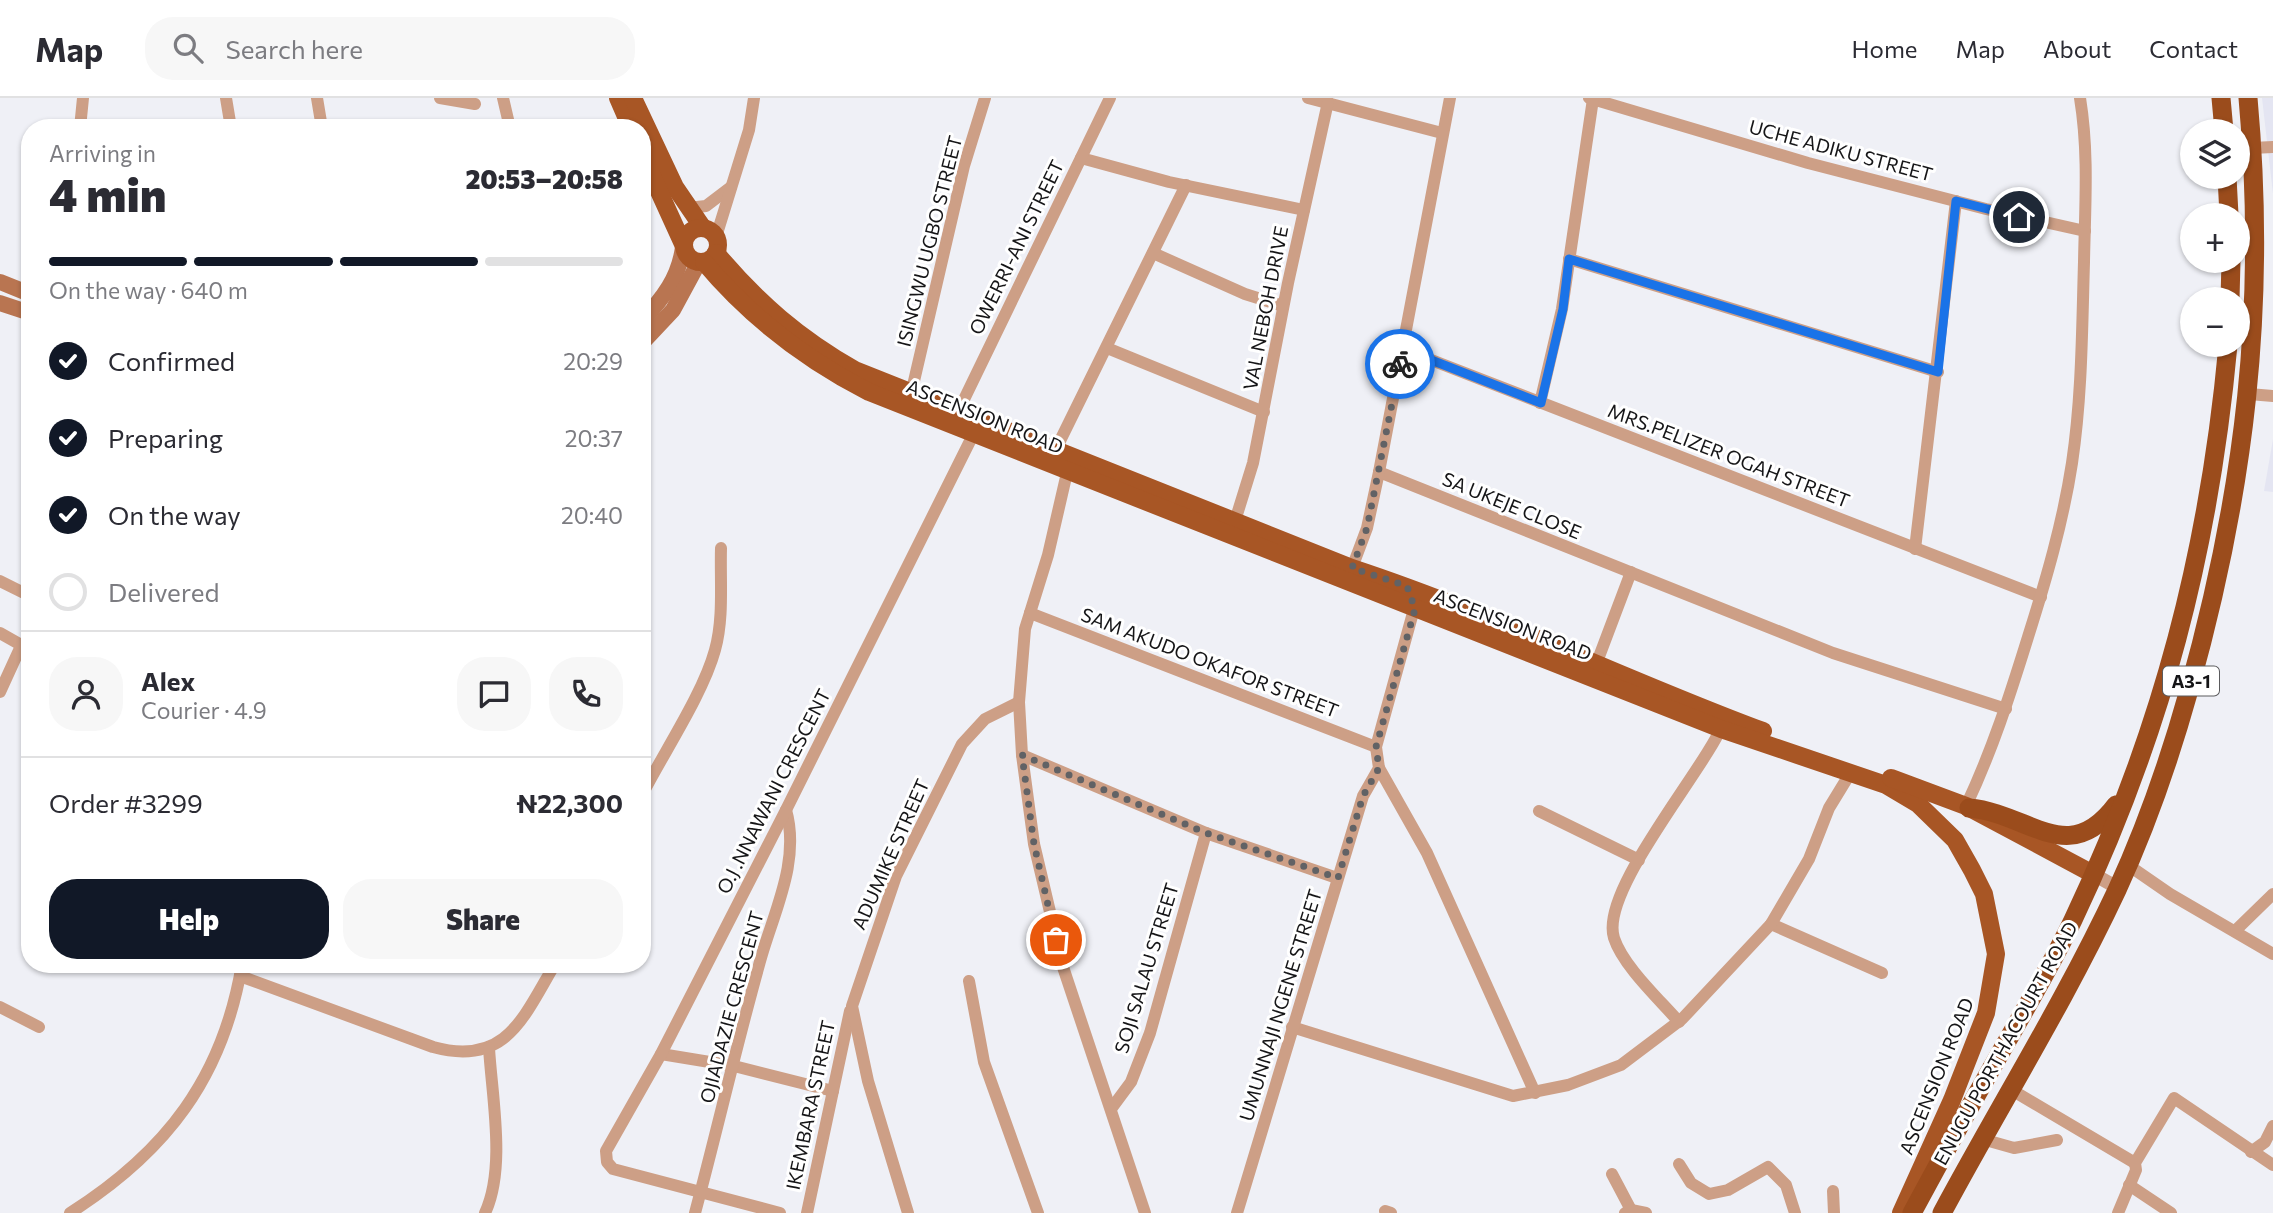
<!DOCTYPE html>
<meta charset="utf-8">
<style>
:root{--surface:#fff;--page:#f7f7f7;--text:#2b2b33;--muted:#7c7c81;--line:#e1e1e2;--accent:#111827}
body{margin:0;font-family:Commissioner,sans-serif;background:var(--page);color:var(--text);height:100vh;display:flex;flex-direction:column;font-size:26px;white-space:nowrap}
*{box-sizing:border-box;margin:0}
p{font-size:23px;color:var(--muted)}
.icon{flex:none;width:38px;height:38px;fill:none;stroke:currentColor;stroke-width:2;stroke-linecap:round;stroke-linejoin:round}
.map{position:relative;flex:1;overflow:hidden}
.panel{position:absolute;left:21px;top:21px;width:630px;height:854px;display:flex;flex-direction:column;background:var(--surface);border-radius:28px;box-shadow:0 2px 5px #0004}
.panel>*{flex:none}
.tools{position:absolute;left:2180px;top:21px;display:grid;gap:14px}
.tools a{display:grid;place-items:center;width:70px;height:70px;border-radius:50%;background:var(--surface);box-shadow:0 2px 5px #0004;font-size:35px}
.pin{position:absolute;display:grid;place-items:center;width:60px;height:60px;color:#fff;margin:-30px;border:4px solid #fff;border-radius:50%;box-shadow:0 2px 7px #0007}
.courier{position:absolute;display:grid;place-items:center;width:70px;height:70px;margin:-35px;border:5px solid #1a73e8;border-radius:50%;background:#fff;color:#222;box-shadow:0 2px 9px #0007}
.summary em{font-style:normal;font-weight:800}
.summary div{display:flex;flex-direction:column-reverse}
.summary{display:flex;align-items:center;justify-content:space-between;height:119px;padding:0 28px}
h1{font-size:46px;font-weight:800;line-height:52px}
.bar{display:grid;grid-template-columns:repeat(4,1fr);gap:10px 7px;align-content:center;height:84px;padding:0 28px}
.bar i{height:9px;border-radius:5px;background:var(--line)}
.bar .current{background:var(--accent)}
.bar p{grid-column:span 4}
.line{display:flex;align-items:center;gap:18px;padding:0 28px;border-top:2px solid var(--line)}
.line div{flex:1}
.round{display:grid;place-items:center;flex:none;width:74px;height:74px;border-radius:28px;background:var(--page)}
ol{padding:0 28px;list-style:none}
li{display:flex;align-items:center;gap:21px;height:77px}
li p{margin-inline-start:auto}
li .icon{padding:7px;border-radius:50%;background:var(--accent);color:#fff;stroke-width:4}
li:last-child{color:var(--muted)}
li i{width:38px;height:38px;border:4px solid var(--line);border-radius:50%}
.action{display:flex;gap:14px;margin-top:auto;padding:14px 28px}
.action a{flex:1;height:80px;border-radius:28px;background:var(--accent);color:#fff;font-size:28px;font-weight:800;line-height:80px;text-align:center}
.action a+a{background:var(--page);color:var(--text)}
header{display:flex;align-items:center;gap:42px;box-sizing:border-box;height:98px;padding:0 35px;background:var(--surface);border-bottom:2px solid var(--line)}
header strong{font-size:33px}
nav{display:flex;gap:38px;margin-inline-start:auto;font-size:24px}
.search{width:490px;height:63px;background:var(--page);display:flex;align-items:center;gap:18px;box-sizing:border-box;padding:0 24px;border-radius:28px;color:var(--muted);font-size:26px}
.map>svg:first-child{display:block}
.built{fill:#e4e5f2}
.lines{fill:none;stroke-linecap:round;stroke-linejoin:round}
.minor{stroke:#cd9f86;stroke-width:12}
.tertiary{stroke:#cd9f86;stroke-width:14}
.secondary{stroke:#b97551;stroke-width:16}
.primary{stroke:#a85625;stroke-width:18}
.trunk{stroke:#9b4c1c;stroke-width:19}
.done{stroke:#616265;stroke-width:7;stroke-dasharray:0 12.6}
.route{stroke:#1a73e8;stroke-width:9}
.labels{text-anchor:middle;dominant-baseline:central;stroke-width:6;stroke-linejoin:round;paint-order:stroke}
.shield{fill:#fff;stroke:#5b5b5d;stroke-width:2}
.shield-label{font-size:18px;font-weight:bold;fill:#151517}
.street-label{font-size:19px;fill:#151517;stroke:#fff}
</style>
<header>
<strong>Map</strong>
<div class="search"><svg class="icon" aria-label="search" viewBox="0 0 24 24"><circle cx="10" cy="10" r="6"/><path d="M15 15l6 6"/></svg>Search here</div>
<nav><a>Home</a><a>Map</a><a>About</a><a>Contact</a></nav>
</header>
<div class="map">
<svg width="2273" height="1115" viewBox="0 0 2273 1115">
<rect width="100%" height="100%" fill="#eff0f6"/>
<g class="built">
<polygon points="2262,0 2273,0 2273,96"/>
<polygon points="2273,341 2273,394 2264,393"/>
</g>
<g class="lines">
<g class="minor">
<polyline points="226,0 231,30"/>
<polyline points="317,0 322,30"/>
<polyline points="440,0 475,6"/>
<polyline points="503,0 510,30"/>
<polyline points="1308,0 1442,35"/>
<polyline points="1589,0 1808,65 1986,111 2085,133"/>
<polyline points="80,30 83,0"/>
<polyline points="2252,50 2273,49"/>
<polyline points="1081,60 1169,84 1304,112"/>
<polyline points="688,110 706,108 731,89"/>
<polyline points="716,139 749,32 754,0"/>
<polyline points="1153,155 1245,196 1283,208"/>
<polyline points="1569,161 1938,274"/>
<polyline points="1107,250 1264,314"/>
<polyline points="1403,251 2041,499"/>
<polyline points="911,296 964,68 985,0"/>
<polyline points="2249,296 2273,298"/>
<polyline points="1540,305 1562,211 1593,1"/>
<polyline points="956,318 1110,0"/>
<polyline points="1053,357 1186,87"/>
<polyline points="1069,366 1048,457 1025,531 1019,604 1022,657 1034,746 1063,869 1145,1115"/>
<polyline points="1379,374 1833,555 2006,611"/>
<polyline points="1235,423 1253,365 1288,185 1328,4"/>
<polyline points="1915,451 1956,103"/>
<polyline points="1352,470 1367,430 1379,374 1450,0"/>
<polyline points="0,483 30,498"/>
<polyline points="1030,515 1376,649"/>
<polyline points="0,535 30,552"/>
<polyline points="1594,572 1631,474"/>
<polyline points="0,594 21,548"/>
<polyline points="1022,657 1206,735 1337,780"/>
<polyline points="1379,670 1427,755 1535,995"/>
<path d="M 642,697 C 664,654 703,596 715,552 C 724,520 720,483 721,450"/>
<path d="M 1966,708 C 1992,653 2010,597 2028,539 C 2046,482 2063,424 2072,365 C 2082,298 2082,231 2084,164 C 2085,108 2089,55 2080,0"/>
<polyline points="1539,713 1639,762"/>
<polyline points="2128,767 2170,796 2273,856"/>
<polyline points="1771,826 1882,875"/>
<polyline points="2236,832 2273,796"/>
<path d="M 240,878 L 433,949 C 506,969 523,920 555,866"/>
<polyline points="969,883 984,964 1038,1115"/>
<polyline points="0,909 39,929"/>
<path d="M 1679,924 C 1660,902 1623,868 1614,840 C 1599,793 1704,673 1724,624"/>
<polyline points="1292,929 1513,998 1568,987 1621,967 1682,921 1771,826 1809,761 1829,710 1851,674"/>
<polyline points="661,956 734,968 833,993"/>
<polyline points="2010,991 2135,1065"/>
<polyline points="1111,1011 1131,984 1150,935 1206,735"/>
<polyline points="1982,1041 2014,1050 2057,1042"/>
<polyline points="2251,1054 2265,1044 2273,1028"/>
<polyline points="1679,1066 1691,1085 1709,1096 1728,1092 1768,1069 1786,1087 1795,1115"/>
<polyline points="1612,1076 1631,1112"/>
<polyline points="2129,1087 2171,1115"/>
<polyline points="1833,1093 1834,1115"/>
<polyline points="1385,1113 1391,1115"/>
<path d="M 70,1115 C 166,1054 223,980 242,866"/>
<path d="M 485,1115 C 506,1070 492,1000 489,950"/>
<path d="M 695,1115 C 717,1033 736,949 759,867 C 772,817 801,765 786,712"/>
<polyline points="780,1115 613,1071 607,1064 606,1053 661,956 786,712 976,331"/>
<polyline points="807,1115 850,913"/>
<polyline points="908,1115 868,983 852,908 896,778 962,646 985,621 1019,604"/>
<polyline points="1237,1115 1363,698 1379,670 1376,649 1414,511 1412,504"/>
<polyline points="1625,1115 1631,1112 1646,1115"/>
<polyline points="2118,1115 2136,1072 2135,1065 2174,1000 2273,1067"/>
</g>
<polyline class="tertiary" points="2093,776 2118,790"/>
<g class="secondary">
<polyline points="0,184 30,196"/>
<polyline points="0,205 30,215"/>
<path d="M 642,223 C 663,200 679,180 683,149"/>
<polyline points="642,245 673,212 699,164"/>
</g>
<g class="primary">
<polyline points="618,0 631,30"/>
<polyline points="633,0 675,89 703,130"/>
<polyline points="642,56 683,146"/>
<circle cx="701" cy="147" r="17"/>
<path d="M 716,155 C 757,204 800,241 855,272 L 1352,470 C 1492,516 1625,582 1763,633"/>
<path d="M 704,164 C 750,219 805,261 869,294 L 1721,631 L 1886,687 L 1918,706 L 1955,742 L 1972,772 L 1984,796 L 1996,856 L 1986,915 L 1952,1002 L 1901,1115"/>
<polyline points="1891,680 1966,708 2093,776"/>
</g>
<g class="trunk">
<polyline points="2221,0 2224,33"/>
<polyline points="2227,79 2229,117"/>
<polyline points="2230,201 2231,163"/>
<path d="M 1969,710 C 2029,715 2068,771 2116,707"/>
<path d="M 1912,1115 C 1939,1065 1966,1015 1994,966 C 2021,918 2049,872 2073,822 C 2162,634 2209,453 2228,247"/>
<path d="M 1942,1115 C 2000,1007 2065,903 2117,792 C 2147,727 2170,660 2189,592 C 2245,392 2267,208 2248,0"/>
</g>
</g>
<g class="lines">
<polyline class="done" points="1056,842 1034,746 1022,657 1206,735 1338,780 1363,698 1379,670 1376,649 1415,511 1407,488 1352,470 1367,430 1400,266"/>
<polyline class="route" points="1400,266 1403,251 1541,305 1563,211 1569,161 1938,274 1956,103 2019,119"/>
</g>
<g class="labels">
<rect class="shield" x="2163" y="568.5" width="56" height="29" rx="5"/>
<g class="shield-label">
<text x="2191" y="583">A3-1</text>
</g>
<g class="street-label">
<text transform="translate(1841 52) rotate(15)">UCHE ADIKU STREET</text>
<text transform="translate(929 143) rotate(-76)">ISINGWU UGBO STREET</text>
<text transform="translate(1016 149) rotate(-64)">OWERRI-ANI STREET</text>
<text transform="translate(1265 210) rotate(-79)">VAL NEBOH DRIVE</text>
<text transform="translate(985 318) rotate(22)">ASCENSION ROAD</text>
<text transform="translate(1729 357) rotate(21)">MRS.PELIZER OGAH STREET</text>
<text transform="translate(1512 407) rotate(22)">SA UKEJE CLOSE</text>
<text transform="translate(1513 526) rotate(21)">ASCENSION ROAD</text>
<text transform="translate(1210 564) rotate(21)">SAM AKUDO OKAFOR STREET</text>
<text transform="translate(773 693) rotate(-63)">O.J .NNAWANI CRESCENT</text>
<text transform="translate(890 756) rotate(-66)">ADUMIKE STREET</text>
<text transform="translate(1146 870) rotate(-73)">SOJI SALAU STREET</text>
<text transform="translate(1280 907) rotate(-73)">UMUNNAJI NGENE STREET</text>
<text transform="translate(731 909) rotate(-75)">OJIADAZIE CRESCENT</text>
<text transform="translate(2005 945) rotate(-61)">ENUGU PORTHACOURT ROAD</text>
<text transform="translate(1936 978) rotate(-68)">ASCENSION ROAD</text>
<text transform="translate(810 1007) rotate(-78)">IKEMBARA STREET</text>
</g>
</g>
</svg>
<div class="tools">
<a><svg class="icon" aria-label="layers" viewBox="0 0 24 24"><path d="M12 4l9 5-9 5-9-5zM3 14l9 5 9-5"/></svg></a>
<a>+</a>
<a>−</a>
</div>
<div class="pin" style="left:1056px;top:842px;background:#ea580c"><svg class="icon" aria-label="bag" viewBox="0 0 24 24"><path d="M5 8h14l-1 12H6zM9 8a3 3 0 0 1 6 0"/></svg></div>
<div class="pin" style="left:2019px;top:119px;background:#1f2937"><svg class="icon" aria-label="home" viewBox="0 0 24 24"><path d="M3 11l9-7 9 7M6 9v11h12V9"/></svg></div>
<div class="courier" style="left:1400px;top:266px"><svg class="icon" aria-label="bike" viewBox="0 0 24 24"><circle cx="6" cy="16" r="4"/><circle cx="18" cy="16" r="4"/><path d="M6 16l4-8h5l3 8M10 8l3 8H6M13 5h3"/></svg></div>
<section class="panel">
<div class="summary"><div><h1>4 min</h1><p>Arriving in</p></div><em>20:53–20:58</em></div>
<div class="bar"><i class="current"></i><i class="current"></i><i class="current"></i><i></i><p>On the way · 640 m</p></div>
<ol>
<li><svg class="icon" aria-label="check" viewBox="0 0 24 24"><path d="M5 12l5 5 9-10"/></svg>Confirmed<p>20:29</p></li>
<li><svg class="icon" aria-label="check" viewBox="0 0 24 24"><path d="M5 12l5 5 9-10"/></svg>Preparing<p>20:37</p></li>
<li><svg class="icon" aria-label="check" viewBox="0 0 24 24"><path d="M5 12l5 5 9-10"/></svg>On the way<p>20:40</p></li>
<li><i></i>Delivered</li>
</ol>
<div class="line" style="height:126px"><a class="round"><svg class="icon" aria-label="person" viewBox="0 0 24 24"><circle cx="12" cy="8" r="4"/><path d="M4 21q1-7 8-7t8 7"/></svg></a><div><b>Alex</b><p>Courier · 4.9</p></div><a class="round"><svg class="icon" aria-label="chat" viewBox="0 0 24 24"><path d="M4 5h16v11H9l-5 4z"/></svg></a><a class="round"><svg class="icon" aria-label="phone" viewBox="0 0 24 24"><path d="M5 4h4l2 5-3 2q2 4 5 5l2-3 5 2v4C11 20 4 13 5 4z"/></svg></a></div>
<div class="line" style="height:91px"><div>Order #3299</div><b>₦22,300</b></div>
<div class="action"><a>Help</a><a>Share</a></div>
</section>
</div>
